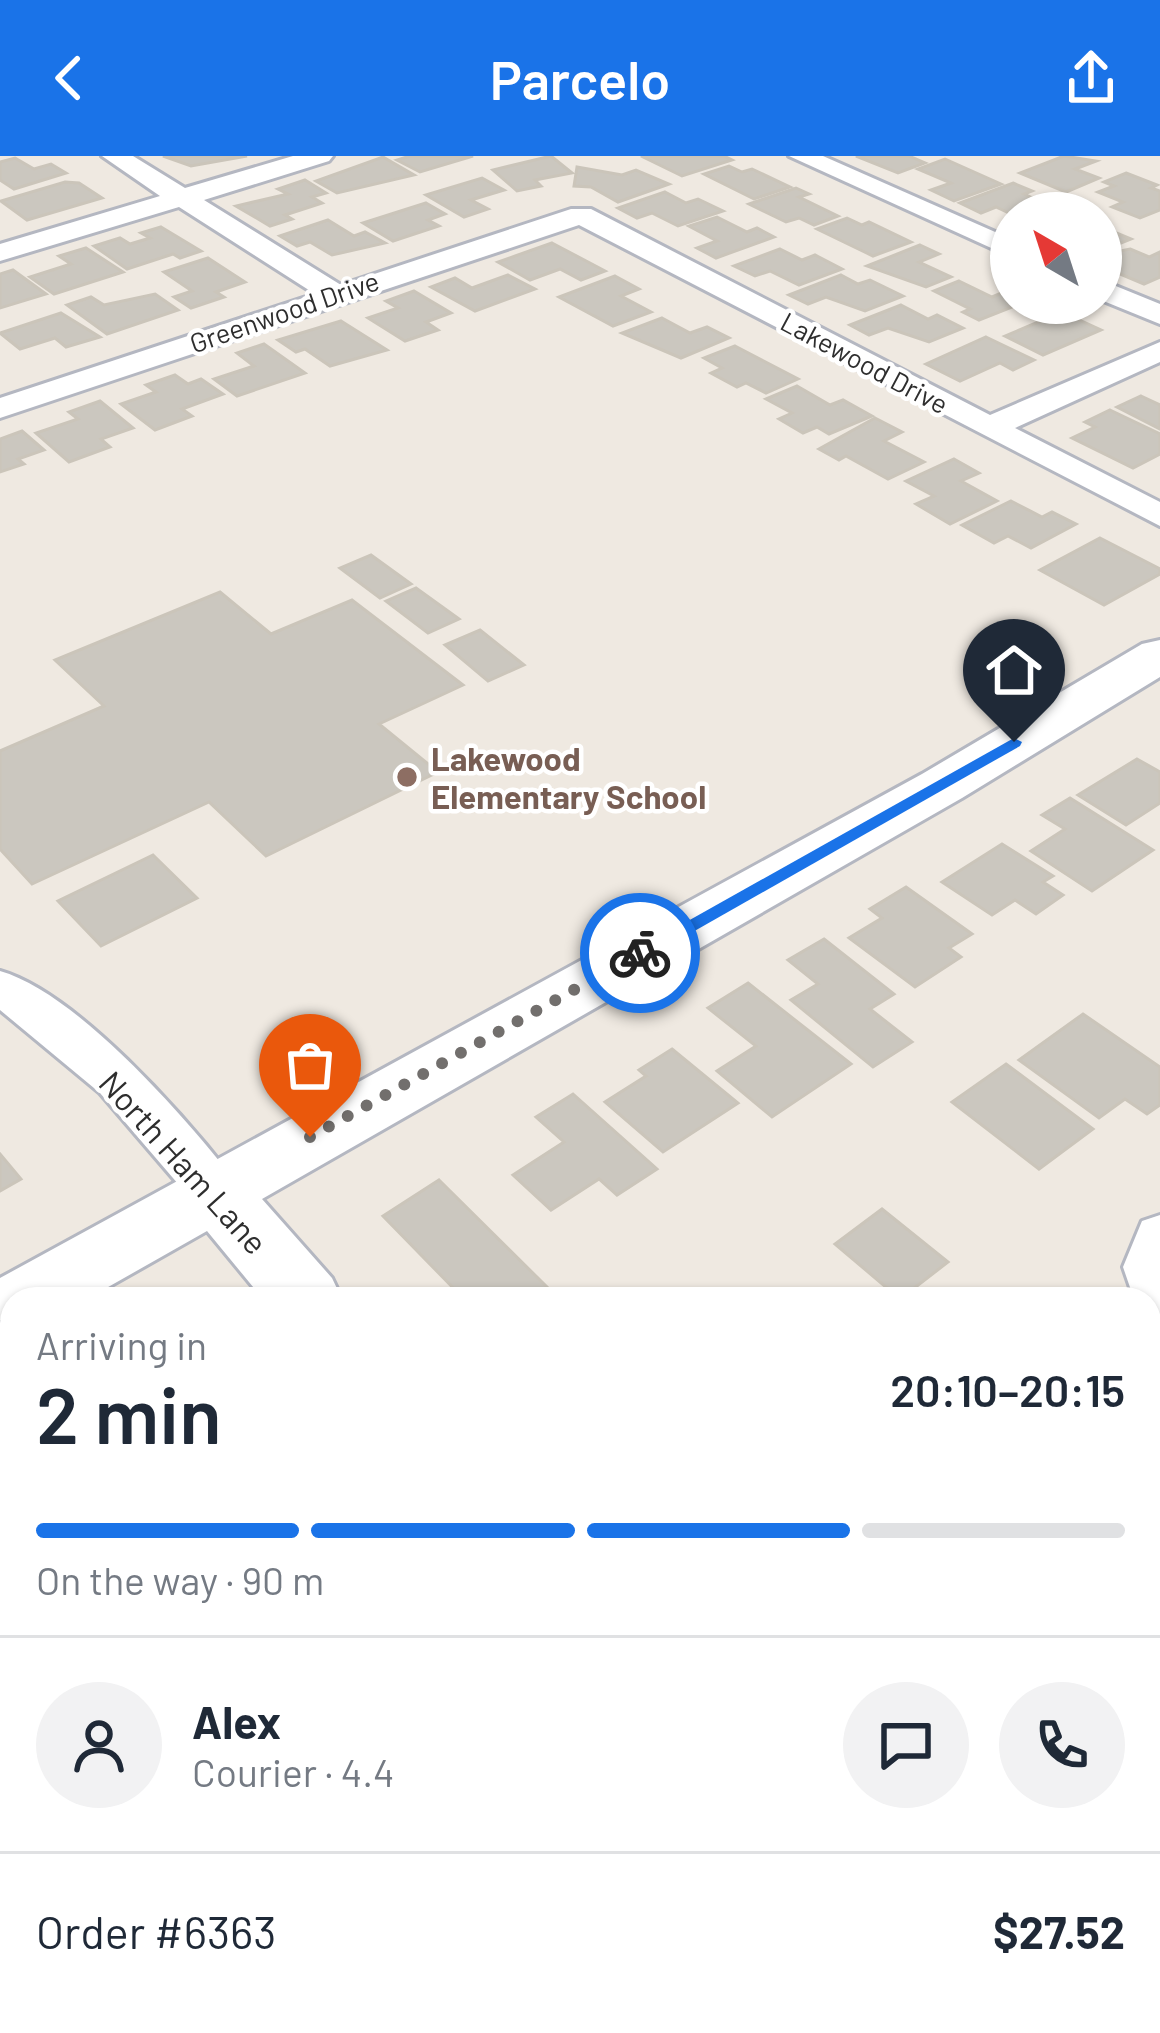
<!DOCTYPE html>
<meta charset="utf-8">
<style>
:root{--surface:#fff;--page:#f2f2f3;--text:#1f2937;--muted:#747a83;--line:#e0e1e3;--accent:#1a73e8}
body{margin:0;font-family:Barlow,sans-serif;background:var(--page);color:var(--text);height:100vh;display:flex;flex-direction:column;font-size:45px;white-space:nowrap}
*{box-sizing:border-box;margin:0}
p{font-size:39px;color:var(--muted)}
.icon{flex:none;width:66px;height:66px;fill:none;stroke:currentColor;stroke-width:2;stroke-linecap:round;stroke-linejoin:round}
.map{position:relative;flex:1;overflow:hidden}
.sheet{position:absolute;left:0px;top:1131px;width:1161px;height:747px;display:flex;flex-direction:column;background:var(--surface);border-radius:36px 36px 0 0;box-shadow:0 3px 9px #0004}
.sheet>*{flex:none}
.needle{width:78px;rotate:321deg}
.tools{position:absolute;left:990px;top:36px;display:grid;gap:24px}
.tools a{display:grid;place-items:center;width:132px;height:132px;border-radius:50%;background:var(--surface);box-shadow:0 3px 9px #0004;font-size:60px}
.pin{position:absolute;display:grid;place-items:center;width:102px;height:102px;color:#fff;margin:-123px -51px;border-radius:50% 50% 50% 0;rotate:-45deg;box-shadow:0 0 12px #0007}
.pin .icon{rotate:45deg}
.courier{position:absolute;display:grid;place-items:center;width:120px;height:120px;margin:-60px;border:9px solid #1a73e8;border-radius:50%;background:#fff;color:#222;box-shadow:0 3px 15px #0007}
.headline em{font-style:normal;font-weight:600}
.headline div{display:flex;flex-direction:column-reverse}
.headline{display:flex;align-items:center;justify-content:space-between;height:204px;padding:0 36px}
h1{font-size:78px;font-weight:600;line-height:90px}
.bar{display:grid;grid-template-columns:repeat(4,1fr);gap:18px 12px;align-content:center;height:144px;padding:0 36px}
.bar i{height:15px;border-radius:9px;background:var(--line)}
.bar .current{background:var(--accent)}
.bar p{grid-column:span 4}
.line{display:flex;align-items:center;gap:30px;padding:0 36px;border-top:3px solid var(--line)}
.line div{flex:1}
.round{display:grid;place-items:center;flex:none;width:126px;height:126px;border-radius:63px;background:var(--page)}
header{display:flex;justify-content:space-between;align-items:center;height:156px;padding:0 36px;background:var(--accent);color:#fff;font-size:54px;font-weight:600}
.map>svg:first-child{display:block}
.building{fill:#cbc7bf;stroke:#cbc5ba;stroke-width:3}
.lines{fill:none;stroke-linecap:round;stroke-linejoin:round}
.street-casing{stroke:#b4b7c1;stroke-width:6}
.secondary-casing{stroke:#b4b7c1;stroke-width:6}
.street{fill:#fff;fill-rule:evenodd}
.secondary{fill:#fff;fill-rule:evenodd}
.route{fill:#1a73e8}
.done{stroke:#726f6d;stroke-width:12;stroke-dasharray:0 21.6}
.education-dot{fill:#8d6e63;stroke:#fff;stroke-width:4.5}
.labels{text-anchor:middle;dominant-baseline:central;stroke-width:9;stroke-linejoin:round;paint-order:stroke}
.far-street-label{font-size:27px;fill:#2e2e2e;stroke:#fff}
.education-label{font-size:33px;font-weight:bold;fill:#785e54;stroke:#fff;text-anchor:start}
.street-label{font-size:33px;fill:#2e2e2e;stroke:#fff}
</style>
<header><svg class="icon" aria-label="back" viewBox="0 0 24 24"><path d="M15 5l-7 7 7 7"/></svg>Parcelo<svg class="icon" aria-label="share" viewBox="0 0 24 24"><path d="M12 15V3M7 8l5-5 5 5M5 13v7h14v-7"/></svg></header>
<div class="map">
<svg width="1160" height="1877" viewBox="0 0 1160 1877">
<rect width="100%" height="100%" fill="#efe9e1"/>
<g class="building">
<polygon points="163,0 247,0 191,10"/>
<polygon points="410,0 473,0 420,16 397,4"/>
<polygon points="551,0 572,17 535,24 541,30 517,35 493,14"/>
<polygon points="641,0 724,0 732,4 682,20"/>
<polygon points="856,0 909,0 925,7 898,17"/>
<polygon points="1064,0 1096,5 1075,13 1099,22 1066,36 1020,17"/>
<polygon points="383,1 414,19 337,37 316,25"/>
<polygon points="15,2 34,13 51,8 66,17 14,33 0,24 0,6"/>
<polygon points="945,3 1001,28 954,45 931,34 951,27 918,13"/>
<polygon points="729,10 742,16 752,13 790,31 754,43 704,18"/>
<polygon points="577,11 622,19 636,14 669,28 618,46 591,31 574,30"/>
<polygon points="1126,17 1157,29 1151,32 1160,35 1160,54 1140,62 1112,51 1123,46 1098,36 1114,30 1104,26"/>
<polygon points="482,22 504,34 471,44 488,53 464,61 426,39"/>
<polygon points="305,24 326,37 312,41 322,47 285,59 292,63 270,70 236,50 288,38 278,33"/>
<polygon points="65,26 79,27 102,42 27,64 1,45"/>
<polygon points="1013,27 1032,35 1024,38 1055,52 1011,58 996,51 981,57 960,47"/>
<polygon points="796,32 809,38 799,41 838,60 814,69 799,62 786,66 749,48"/>
<polygon points="665,36 686,47 698,43 723,55 678,70 652,57 637,62 618,52"/>
<polygon points="426,47 445,58 428,64 439,70 393,85 363,67"/>
<polygon points="717,61 747,76 757,72 774,81 716,102 697,92 717,85 689,70"/>
<polygon points="847,62 862,69 869,66 911,86 873,100 817,73"/>
<polygon points="328,64 354,80 365,76 385,87 332,99 310,86 297,90 280,80"/>
<polygon points="161,71 201,95 180,102 173,98 127,113 94,90 120,82 130,88 150,82 141,77"/>
<polygon points="1114,76 1131,83 1101,95 1101,79"/>
<polygon points="552,87 605,115 581,124 560,113 530,124 498,106"/>
<polygon points="920,89 939,98 919,106 951,121 926,131 867,110"/>
<polygon points="86,92 123,116 54,138 30,121 71,108 59,100"/>
<polygon points="780,93 802,104 815,99 842,113 799,129 770,115 755,120 734,110"/>
<polygon points="1130,93 1149,101 1160,96 1160,121 1144,128 1101,110 1101,99"/>
<polygon points="208,102 245,126 216,136 224,141 191,152 174,141 192,135 164,116"/>
<polygon points="13,114 46,138 0,152 0,118"/>
<polygon points="508,119 535,133 475,155 431,131 455,122 472,132"/>
<polygon points="841,119 858,128 870,124 903,140 865,155 826,141 808,148 789,139"/>
<polygon points="615,120 639,133 621,140 651,156 613,170 559,141"/>
<polygon points="959,125 992,141 1011,133 1011,147 1022,147 979,164 963,156 970,153 934,135"/>
<polygon points="414,135 451,157 426,166 438,174 405,185 368,162 398,152 386,145"/>
<polygon points="155,138 178,154 107,178 67,149 91,141 104,149"/>
<polygon points="901,149 928,163 937,159 963,172 929,186 888,172 869,179 850,169"/>
<polygon points="1062,156 1101,174 1043,199 1005,180"/>
<polygon points="61,157 100,181 66,191 55,182 20,193 0,177"/>
<polygon points="662,162 690,177 707,171 729,182 681,202 622,177"/>
<polygon points="341,165 387,194 330,210 305,193 296,196 278,184"/>
<polygon points="986,181 1034,204 1013,214 1000,207 960,225 926,208"/>
<polygon points="264,188 305,217 237,240 214,223 254,210 237,197"/>
<polygon points="735,190 798,223 766,237 746,227 737,231 711,217 722,212 704,202"/>
<polygon points="175,219 188,228 201,223 223,238 182,253 192,260 155,274 121,248 156,236 146,229"/>
<polygon points="797,230 830,249 843,244 872,260 829,278 817,271 803,277 779,263 792,257 766,243"/>
<polygon points="1141,240 1160,249 1160,273 1117,251"/>
<polygon points="100,245 133,272 101,283 110,291 69,306 36,277 78,263 69,256"/>
<polygon points="1110,254 1160,278 1160,298 1133,312 1072,282 1095,271 1085,266"/>
<polygon points="875,262 902,276 884,285 924,306 888,323 846,300 839,304 819,293"/>
<polygon points="22,275 44,294 18,303 24,308 0,316 0,283"/>
<polygon points="954,303 979,317 961,325 997,345 950,368 916,348 934,340 906,325"/>
<polygon points="1011,345 1042,361 1052,356 1076,368 1031,392 1008,380 994,387 962,369"/>
<polygon points="1100,382 1160,413 1160,418 1104,449 1040,414"/>
<polygon points="371,399 411,428 380,442 340,412"/>
<polygon points="416,432 459,463 428,477 386,445"/>
<polygon points="220,436 271,478 352,444 463,529 379,568 438,616 266,700 209,646 32,728 0,693 0,595 104,550 55,504"/>
<polygon points="480,474 524,509 488,525 445,489"/>
<polygon points="1137,603 1160,616 1160,647 1126,669 1078,639"/>
<polygon points="1070,642 1153,694 1092,735 1031,695 1065,673 1042,659"/>
<polygon points="1002,688 1053,720 1043,726 1063,739 1036,758 1015,744 992,759 942,726"/>
<polygon points="153,699 197,742 101,790 58,745"/>
<polygon points="906,731 972,778 949,792 961,801 915,831 849,782 882,762 870,753"/>
<polygon points="824,783 894,838 870,853 912,886 873,911 791,844 818,828 788,804"/>
<polygon points="748,827 851,908 772,961 717,915 756,890 708,852"/>
<polygon points="1083,858 1160,911 1160,949 1147,958 1125,943 1099,962 1019,904"/>
<polygon points="672,893 738,947 663,996 605,946 646,920 639,914"/>
<polygon points="1006,908 1093,973 1039,1013 952,946"/>
<polygon points="573,938 657,1013 617,1039 599,1023 551,1054 513,1019 564,986 536,961"/>
<polygon points="0,998 21,1023 0,1035"/>
<polygon points="439,1024 548,1132 532,1143 464,1143 383,1060"/>
<polygon points="882,1053 948,1106 900,1143 835,1088"/>
<polygon points="1156,1341 1160,1344 1160,1467 1149,1457 1149,1348"/>
<polygon points="0,1475 12,1495 12,1575 0,1583"/>
<polygon points="1160,1669 1160,1813 1149,1802 1149,1680"/>
<polygon points="12,1838 12,1866 55,1866 61,1877 0,1877 0,1847"/>
<polygon points="80,1866 208,1866 193,1877 86,1877"/>
</g>
<g class="lines">
<g class="street-casing">
<g id="street">
<polygon points="102,0 133,0 185,32 293,0 333,0 329,5 204,44 341,129 571,53 591,53 990,259 1160,186 1160,206 1015,272 1160,346 1160,370 579,69 0,262 0,242 315,138 179,51 0,105 0,88 160,40"/>
<polygon points="789,0 823,0 1011,83 1011,101"/>
<polygon points="1101,124 1160,148 1160,168 1101,144"/>
<path d="M 0,815 C 77,837 184,960 233,1022 L 240,1036 L 233,1050 L 215,1056 L 197,1050 L 100,937 L 0,854 Z"/>
<polygon points="1160,1059 1160,1165 1149,1161 1149,1143 1134,1143 1123,1111 1142,1065"/>
<polygon points="427,1866 506,1866 501,1877 423,1877"/>
</g>
</g>
<g class="secondary-casing">
<g id="secondary">
<polygon points="1160,484 1160,521 962,642 262,1043 332,1122 342,1143 263,1143 207,1075 87,1143 12,1143 12,1168 0,1164 0,1122 922,618 1142,488"/>
<polygon points="891,1866 993,1866 997,1877 895,1877"/>
</g>
</g>
<use href="#street" class="street"/>
<use href="#secondary" class="secondary"/>
</g>
<polygon class="route" points="1014,582 1022,586 1020,590 647,802 631,797"/>
<g class="lines">
<polyline class="done" points="310,981 640,797"/>
</g>
<circle class="education-dot" cx="407" cy="621" r="12"/>
<g class="labels">
<g class="far-street-label">
<text transform="translate(284 155) rotate(-19)">Greenwood Drive</text>
<text transform="translate(865 206) rotate(28)">Lakewood Drive</text>
</g>
<g class="education-label">
<text x="431" y="602">Lakewood<tspan x="431" dy="38">Elementary School</tspan></text>
</g>
<g class="street-label">
<text transform="translate(184 1006) rotate(48)">North Ham Lane</text>
</g>
</g>
</svg>
<div class="tools">
<a><svg class="needle" viewBox="-14 -14 28 28"><path d="M0-13l5 13h-10z" fill="#e53935"/><path d="M0 13l5-13h-10z" fill="#747a83"/></svg></a>
</div>
<div class="pin" style="left:310px;top:981px;background:#ea580c"><svg class="icon" aria-label="bag" viewBox="0 0 24 24"><path d="M5 8h14l-1 12H6zM9 8a3 3 0 0 1 6 0"/></svg></div>
<div class="pin" style="left:1014px;top:586px;background:#1f2937"><svg class="icon" aria-label="home" viewBox="0 0 24 24"><path d="M3 11l9-7 9 7M6 9v11h12V9"/></svg></div>
<div class="courier" style="left:640px;top:797px"><svg class="icon" aria-label="bike" viewBox="0 0 24 24"><circle cx="6" cy="16" r="4"/><circle cx="18" cy="16" r="4"/><path d="M6 16l4-8h5l3 8M10 8l3 8H6M13 5h3"/></svg></div>
<section class="sheet">
<div class="headline"><div><h1>2 min</h1><p>Arriving in</p></div><em>20:10–20:15</em></div>
<div class="bar"><i class="current"></i><i class="current"></i><i class="current"></i><i></i><p>On the way · 90 m</p></div>
<div class="line" style="height:216px"><a class="round"><svg class="icon" aria-label="person" viewBox="0 0 24 24"><circle cx="12" cy="8" r="4"/><path d="M4 21q1-7 8-7t8 7"/></svg></a><div><b>Alex</b><p>Courier · 4.4</p></div><a class="round"><svg class="icon" aria-label="chat" viewBox="0 0 24 24"><path d="M4 5h16v11H9l-5 4z"/></svg></a><a class="round"><svg class="icon" aria-label="phone" viewBox="0 0 24 24"><path d="M5 4h4l2 5-3 2q2 4 5 5l2-3 5 2v4C11 20 4 13 5 4z"/></svg></a></div>
<div class="line" style="height:156px"><div>Order #6363</div><b>$27.52</b></div>
</section>
</div>
